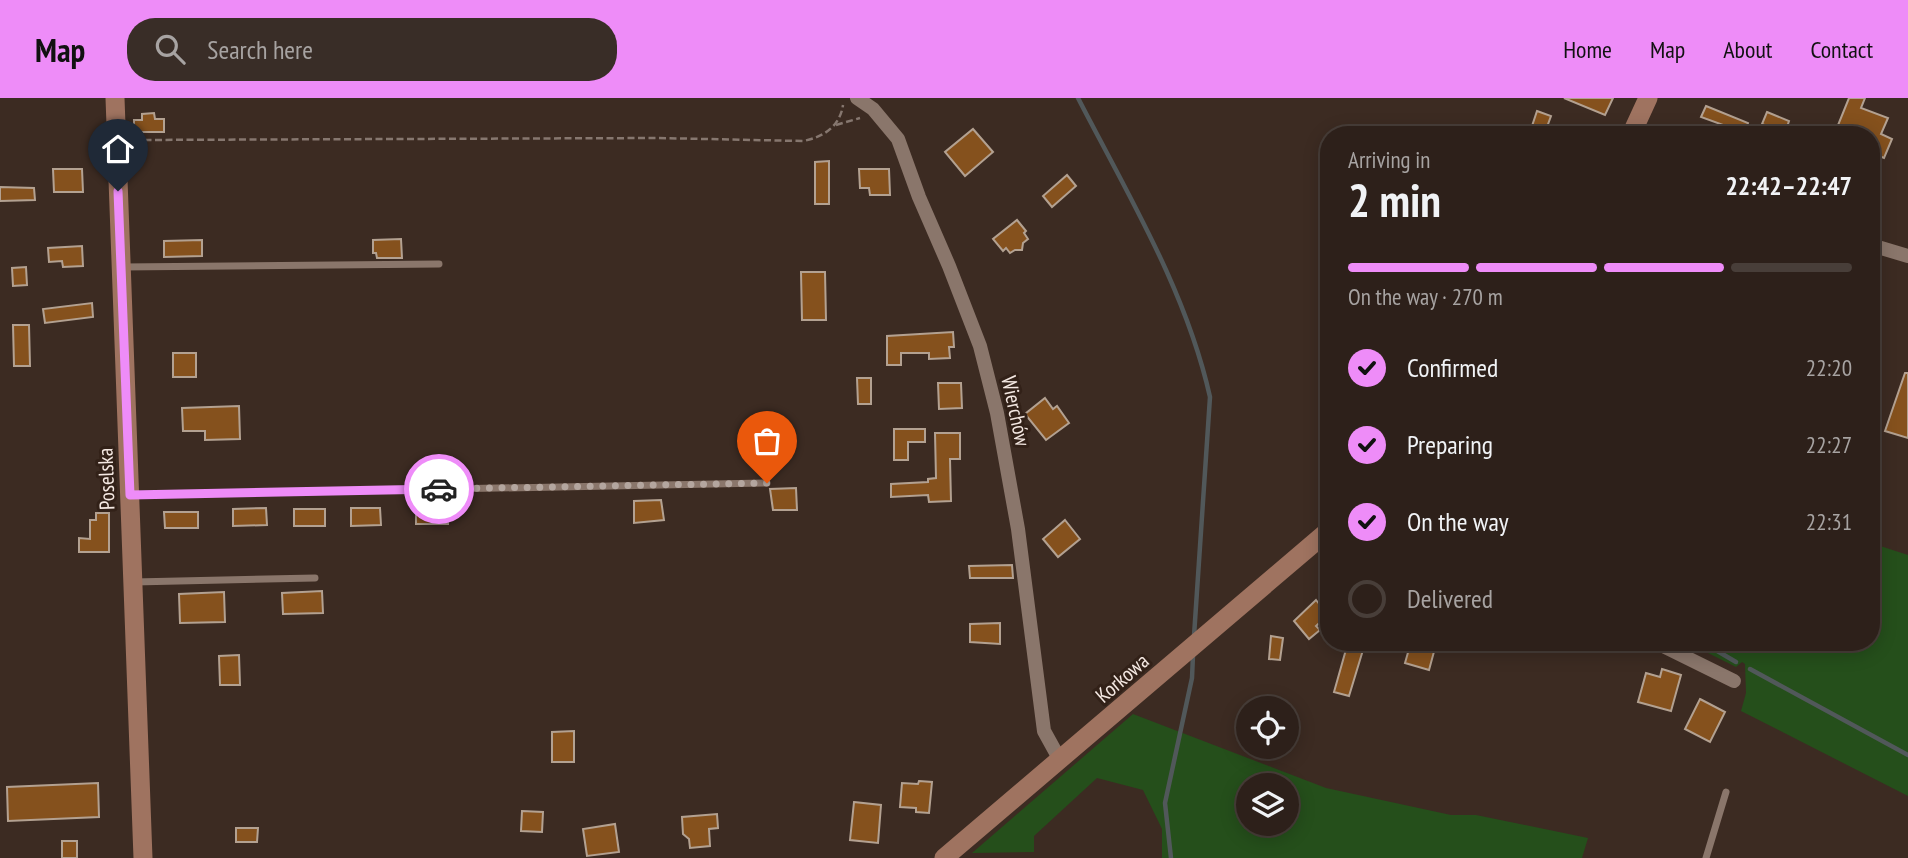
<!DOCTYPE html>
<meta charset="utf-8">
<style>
:root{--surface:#2d201a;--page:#392d27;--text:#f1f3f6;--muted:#a7a3a2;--line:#483e39;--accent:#ee8cf8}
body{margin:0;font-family:"PT Sans Narrow",sans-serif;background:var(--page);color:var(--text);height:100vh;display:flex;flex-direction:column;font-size:26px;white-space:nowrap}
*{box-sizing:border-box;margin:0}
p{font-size:23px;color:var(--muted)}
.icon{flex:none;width:38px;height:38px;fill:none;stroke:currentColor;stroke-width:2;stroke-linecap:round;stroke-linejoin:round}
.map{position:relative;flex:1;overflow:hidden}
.details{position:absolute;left:1320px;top:28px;width:560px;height:525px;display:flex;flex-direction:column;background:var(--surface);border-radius:28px;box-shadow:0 4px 18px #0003,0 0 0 2px var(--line)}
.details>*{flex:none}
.tools{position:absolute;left:1236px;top:598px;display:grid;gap:14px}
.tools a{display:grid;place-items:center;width:63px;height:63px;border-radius:50%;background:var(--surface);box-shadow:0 4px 18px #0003,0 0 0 2px var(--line);font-size:35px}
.pin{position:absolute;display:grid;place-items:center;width:60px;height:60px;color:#fff;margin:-72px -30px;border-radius:50% 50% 50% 0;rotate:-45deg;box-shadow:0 0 7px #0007}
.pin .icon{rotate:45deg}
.courier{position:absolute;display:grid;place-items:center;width:70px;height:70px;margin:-35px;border:5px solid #ee8cf8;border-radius:50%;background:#fff;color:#222;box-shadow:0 2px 9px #0007}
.headline em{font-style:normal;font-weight:800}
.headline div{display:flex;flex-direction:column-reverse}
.headline{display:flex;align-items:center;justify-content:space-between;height:119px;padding:0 28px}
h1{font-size:46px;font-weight:800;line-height:52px}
.bar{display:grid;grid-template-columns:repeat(4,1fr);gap:10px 7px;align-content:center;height:84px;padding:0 28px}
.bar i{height:9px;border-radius:5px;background:var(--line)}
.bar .current{background:var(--accent)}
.bar p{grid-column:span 4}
ol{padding:0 28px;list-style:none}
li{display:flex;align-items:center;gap:21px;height:77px}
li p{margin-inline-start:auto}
li .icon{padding:7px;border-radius:50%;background:var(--accent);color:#111;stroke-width:4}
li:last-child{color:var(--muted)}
li i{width:38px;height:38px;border:4px solid var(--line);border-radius:50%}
header{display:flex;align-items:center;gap:42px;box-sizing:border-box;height:98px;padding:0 35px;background:var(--accent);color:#111}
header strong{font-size:33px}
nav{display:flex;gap:38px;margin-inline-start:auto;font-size:24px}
.search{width:490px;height:63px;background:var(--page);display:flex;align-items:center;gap:18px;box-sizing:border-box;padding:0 24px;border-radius:28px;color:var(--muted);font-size:26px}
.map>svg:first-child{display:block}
.green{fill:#254f1b;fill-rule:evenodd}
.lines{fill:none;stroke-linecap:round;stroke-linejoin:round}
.stream{stroke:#51585a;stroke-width:4.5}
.building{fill:#85511d;stroke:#b3a191;stroke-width:2}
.path{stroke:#86776f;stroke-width:2.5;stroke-dasharray:7 3.5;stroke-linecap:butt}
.lane{stroke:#8a766b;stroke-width:7}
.street{stroke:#8a766b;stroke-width:14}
.secondary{stroke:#9f7360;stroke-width:19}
.done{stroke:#b4a69f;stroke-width:7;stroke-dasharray:0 12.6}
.route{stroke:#ee8cf8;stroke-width:9}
.labels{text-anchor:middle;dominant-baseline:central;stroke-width:6;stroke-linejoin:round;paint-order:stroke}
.street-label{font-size:21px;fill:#f4e8e2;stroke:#322118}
</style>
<header>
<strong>Map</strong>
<div class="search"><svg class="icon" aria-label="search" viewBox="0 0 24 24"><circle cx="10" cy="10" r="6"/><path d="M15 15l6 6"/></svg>Search here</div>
<nav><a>Home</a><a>Map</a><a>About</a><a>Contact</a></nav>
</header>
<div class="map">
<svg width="1908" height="760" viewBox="0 0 1908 760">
<rect width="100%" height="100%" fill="#3c2b22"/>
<g class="green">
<polygon points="1871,445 1908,457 1908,698 1741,613 1746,595 1745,566 1742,564 1736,569 1698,550 1692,544 1871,544"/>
<path d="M 1133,616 L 1326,690 L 1451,717 L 1476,717 L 1588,740 L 1582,760 L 1162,760 L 1162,731 L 1143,692 L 1097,680 L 1034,738 L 1034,754 L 972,755 ZM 1248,688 L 1286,688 L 1286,726 L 1248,726 Z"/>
</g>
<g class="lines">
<g class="stream">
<path d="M 1078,0 C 1128,97 1186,192 1210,299 L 1194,538"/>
<polyline points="1702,544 1736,564"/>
<polyline points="1750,571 1908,657"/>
<polyline points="1171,760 1165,705 1192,580 1193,557"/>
</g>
</g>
<g class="building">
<polygon points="1564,0 1613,0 1605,17"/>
<polygon points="1849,0 1865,0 1861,10 1888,20 1881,36 1892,41 1884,60 1872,55 1871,58 1871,37 1834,37"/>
<polygon points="1706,8 1748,25 1745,35 1701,19"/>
<polygon points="1537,13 1551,18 1544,37 1529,37"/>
<polygon points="1767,14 1789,23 1785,35 1762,26"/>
<polygon points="154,15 155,21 164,21 164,34 134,34 134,22 142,22 142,16"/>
<polygon points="973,31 993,54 965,78 945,54"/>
<polygon points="829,63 829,106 815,106 815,64"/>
<polygon points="53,71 82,71 83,94 54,94"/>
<polygon points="859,71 889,71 890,97 870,97 869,90 860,90"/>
<polygon points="1067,77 1076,88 1052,109 1043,98"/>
<polygon points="0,89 34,90 35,102 0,103"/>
<polygon points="1017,122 1026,133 1024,135 1028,141 1023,145 1022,152 1015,152 1010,155 1006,150 1003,153 993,141"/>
<polygon points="401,141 402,160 377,160 376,155 373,155 373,142"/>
<polygon points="202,142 202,158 164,159 164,143"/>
<polygon points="82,148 83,168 63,169 62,163 49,164 48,150"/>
<polygon points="26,169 27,187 13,188 12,170"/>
<polygon points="801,174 825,174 826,222 802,222"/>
<polygon points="92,205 93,219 45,225 43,211"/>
<polygon points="13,227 29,227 30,268 14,268"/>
<polygon points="953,234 954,249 949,249 950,260 929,261 929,255 901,255 901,267 887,267 887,238"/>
<rect x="173" y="255" width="23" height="24"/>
<polygon points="1905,275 1908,275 1908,340 1885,333"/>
<polygon points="857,280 871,280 871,306 858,306"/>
<polygon points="938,285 961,285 962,310 939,311"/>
<polygon points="1045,300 1053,311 1057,308 1069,325 1046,342 1025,316"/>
<polygon points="239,308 240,341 205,342 205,333 183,333 182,310"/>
<polygon points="894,331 925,331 925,344 908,344 908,362 894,362"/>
<polygon points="935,335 960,335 960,361 950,361 951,403 929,404 928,397 891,399 891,386 928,384 928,381 936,380"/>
<polygon points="796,390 797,412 773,412 770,391"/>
<polygon points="661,402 664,422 634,425 634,403"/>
<polygon points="448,404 448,426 416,426 416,405"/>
<polygon points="266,410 267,427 233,428 233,411"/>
<polygon points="351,410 380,410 381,427 351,428"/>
<rect x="294" y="411" width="31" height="17"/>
<polygon points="164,414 198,414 198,430 165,430"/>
<polygon points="96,415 109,415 109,454 79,454 79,440 90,441 90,422 96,422"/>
<polygon points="1065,422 1080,441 1058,459 1043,441"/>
<polygon points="1012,467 1013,480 970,480 969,468"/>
<polygon points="322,493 323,515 283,516 282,495"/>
<polygon points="224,494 225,524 180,525 179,496"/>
<polygon points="1316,502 1328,517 1316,528 1320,532 1309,541 1294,523"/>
<polygon points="1000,525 1000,546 970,544 970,526"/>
<polygon points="1271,538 1283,540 1280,562 1269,561"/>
<polygon points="1411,544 1430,544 1429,548 1435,550 1429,572 1405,565"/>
<polygon points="1347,548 1363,552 1349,598 1334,594"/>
<polygon points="239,557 240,587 220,587 219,558"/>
<polygon points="1662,571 1681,577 1671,613 1638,604 1646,575 1660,579"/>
<polygon points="1700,601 1725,614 1710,644 1685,631"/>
<polygon points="574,633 574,664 552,664 552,634"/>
<polygon points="919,683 932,684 929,715 916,714 916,710 900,709 902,685 918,686"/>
<polygon points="98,685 99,719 8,723 7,689"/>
<polygon points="854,704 881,707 878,745 850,742"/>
<polygon points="522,713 543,714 542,734 521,733"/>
<polygon points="717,716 718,730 709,731 710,748 690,750 689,741 683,736 682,719"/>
<polygon points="615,726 619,754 587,758 583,731"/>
<polygon points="236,730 258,730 257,744 236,744"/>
<rect x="62" y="743" width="15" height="17"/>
</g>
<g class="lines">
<g class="path">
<polyline points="836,27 860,20"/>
<path d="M 134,42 L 657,40 L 803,43 C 824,39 840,28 843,7"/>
</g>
<g class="lane">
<polyline points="122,169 439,166"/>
<polyline points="130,397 767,385"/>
<polyline points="134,484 315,480"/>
<polyline points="1706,760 1726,694"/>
</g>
<g class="street">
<polyline points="857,0 873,11 898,41 919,99 949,168 980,248 997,315 1018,431 1044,633 1060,662"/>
<polyline points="1871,147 1908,158"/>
<polyline points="1655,544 1734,583"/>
</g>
<g class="secondary">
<polyline points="115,0 143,760"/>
<polyline points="1631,37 1648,0"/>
<polyline points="944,760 1328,433"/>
</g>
</g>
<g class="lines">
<polyline class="done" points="439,391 767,385"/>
<polyline class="route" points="118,93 130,397 439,391"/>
</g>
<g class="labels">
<g class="street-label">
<text transform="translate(1016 313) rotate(78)">Wierchów</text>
<text transform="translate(106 381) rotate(-92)">Poselska</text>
<text transform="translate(1122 580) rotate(-41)">Korkowa</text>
</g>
</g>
</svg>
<div class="tools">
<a><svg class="icon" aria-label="locate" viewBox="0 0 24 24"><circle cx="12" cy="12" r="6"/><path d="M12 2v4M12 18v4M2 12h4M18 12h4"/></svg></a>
<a><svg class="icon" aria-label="layers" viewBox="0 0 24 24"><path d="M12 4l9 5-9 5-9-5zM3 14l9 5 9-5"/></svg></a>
</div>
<div class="pin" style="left:767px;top:385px;background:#ea580c"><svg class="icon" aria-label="bag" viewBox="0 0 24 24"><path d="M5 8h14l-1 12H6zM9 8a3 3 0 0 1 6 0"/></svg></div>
<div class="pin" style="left:118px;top:93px;background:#1f2937"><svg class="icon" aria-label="home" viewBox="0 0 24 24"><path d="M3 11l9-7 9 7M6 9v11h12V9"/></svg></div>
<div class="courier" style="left:439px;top:391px"><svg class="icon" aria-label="car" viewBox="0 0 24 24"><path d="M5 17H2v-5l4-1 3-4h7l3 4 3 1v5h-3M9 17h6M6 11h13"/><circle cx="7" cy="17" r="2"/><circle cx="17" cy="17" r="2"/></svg></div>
<section class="details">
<div class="headline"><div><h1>2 min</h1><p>Arriving in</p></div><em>22:42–22:47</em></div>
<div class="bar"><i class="current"></i><i class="current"></i><i class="current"></i><i></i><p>On the way · 270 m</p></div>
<ol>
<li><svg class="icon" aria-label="check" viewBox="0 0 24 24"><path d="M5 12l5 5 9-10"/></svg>Confirmed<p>22:20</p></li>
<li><svg class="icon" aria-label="check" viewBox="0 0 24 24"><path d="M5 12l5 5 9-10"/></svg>Preparing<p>22:27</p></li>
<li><svg class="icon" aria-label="check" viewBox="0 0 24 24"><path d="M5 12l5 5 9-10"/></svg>On the way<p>22:31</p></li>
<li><i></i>Delivered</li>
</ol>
</section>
</div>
